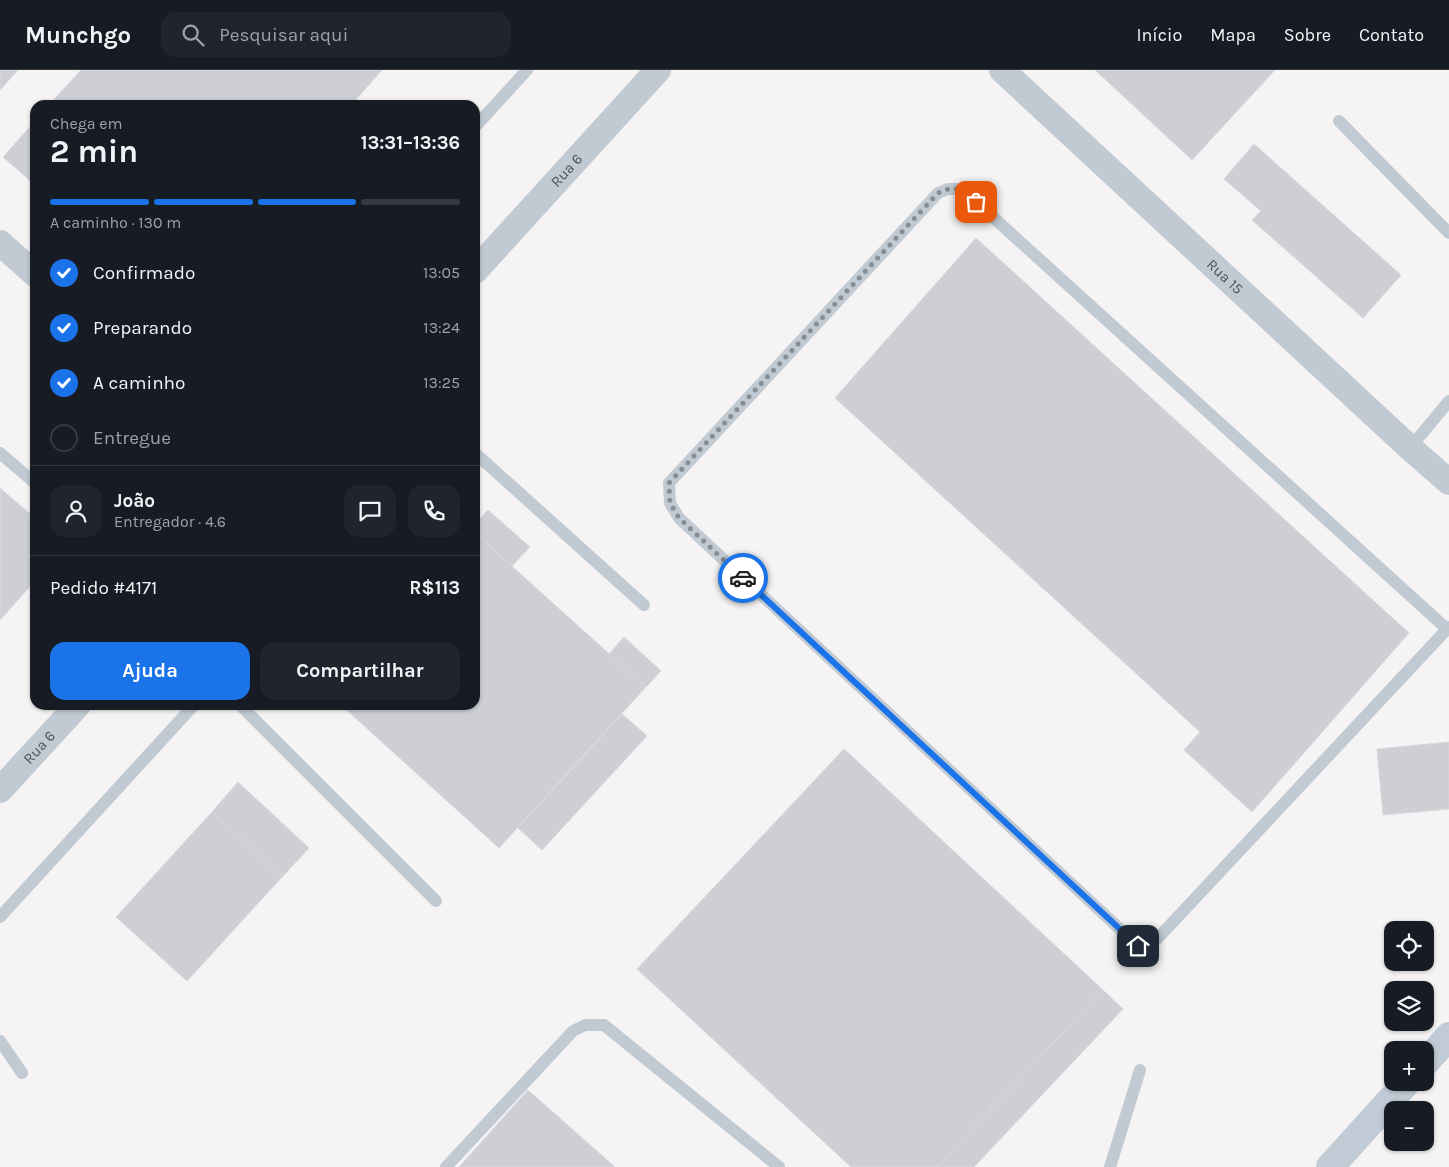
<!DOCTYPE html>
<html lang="pt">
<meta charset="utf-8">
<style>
:root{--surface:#171b24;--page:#20242c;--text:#f1f3f6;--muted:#9ea1a6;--line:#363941;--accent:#1a73e8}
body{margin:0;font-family:Karla,sans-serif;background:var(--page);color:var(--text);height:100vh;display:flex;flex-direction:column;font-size:19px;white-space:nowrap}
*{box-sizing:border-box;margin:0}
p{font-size:16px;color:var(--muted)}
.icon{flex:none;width:28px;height:28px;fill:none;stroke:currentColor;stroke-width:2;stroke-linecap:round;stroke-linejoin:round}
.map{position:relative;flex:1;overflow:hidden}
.side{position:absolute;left:30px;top:30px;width:450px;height:610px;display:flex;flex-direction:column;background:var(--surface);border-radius:15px;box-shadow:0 1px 4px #0004}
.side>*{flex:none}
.tools{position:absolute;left:1384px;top:851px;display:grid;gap:10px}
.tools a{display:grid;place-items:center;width:50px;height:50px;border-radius:10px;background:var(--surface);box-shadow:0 1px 4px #0004;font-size:25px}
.pin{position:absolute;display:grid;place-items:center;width:42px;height:42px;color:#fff;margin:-21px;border-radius:10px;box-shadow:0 2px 8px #0006}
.courier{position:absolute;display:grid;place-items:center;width:50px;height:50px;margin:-25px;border:4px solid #1a73e8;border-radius:50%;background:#fff;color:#222;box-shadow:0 1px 6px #0007}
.headline em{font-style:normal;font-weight:700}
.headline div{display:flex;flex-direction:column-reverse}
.headline{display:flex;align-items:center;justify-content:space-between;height:85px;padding:0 20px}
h1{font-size:32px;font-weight:700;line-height:38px}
.bar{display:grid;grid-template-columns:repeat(4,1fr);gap:8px 5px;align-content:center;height:60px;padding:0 20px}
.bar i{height:6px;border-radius:4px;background:var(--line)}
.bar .active{background:var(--accent)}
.bar p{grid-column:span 4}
.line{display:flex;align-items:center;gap:12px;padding:0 20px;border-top:1px solid var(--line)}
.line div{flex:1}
.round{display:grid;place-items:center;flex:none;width:52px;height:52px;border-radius:15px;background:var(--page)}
ol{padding:0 20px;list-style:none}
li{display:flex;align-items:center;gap:15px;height:55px}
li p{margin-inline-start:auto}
li .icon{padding:5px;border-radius:50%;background:var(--accent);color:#fff;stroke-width:4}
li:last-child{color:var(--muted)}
li i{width:28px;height:28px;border:2px solid var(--line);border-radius:50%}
.action{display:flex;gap:10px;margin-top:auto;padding:10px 20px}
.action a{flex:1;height:58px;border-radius:15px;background:var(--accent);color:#fff;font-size:20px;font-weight:700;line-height:58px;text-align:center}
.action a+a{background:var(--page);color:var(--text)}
header{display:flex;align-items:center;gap:30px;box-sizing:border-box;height:70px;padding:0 25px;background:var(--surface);border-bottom:1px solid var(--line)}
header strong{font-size:24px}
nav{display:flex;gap:28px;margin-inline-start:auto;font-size:18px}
.search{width:350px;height:45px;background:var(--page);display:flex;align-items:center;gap:12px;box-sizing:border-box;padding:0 18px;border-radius:15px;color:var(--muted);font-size:19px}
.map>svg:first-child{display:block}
.building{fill:#cdcfd5;stroke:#d7d9de}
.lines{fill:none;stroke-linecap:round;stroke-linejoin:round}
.lane{stroke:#c1cad2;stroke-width:12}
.street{stroke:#c1cad2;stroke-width:26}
.secondary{stroke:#c1cbd6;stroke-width:28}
.done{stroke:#868d94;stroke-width:5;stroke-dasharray:0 9}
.route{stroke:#1a73e8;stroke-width:6}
.labels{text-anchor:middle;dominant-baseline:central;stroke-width:4;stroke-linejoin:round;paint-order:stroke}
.street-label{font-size:15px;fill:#4a5661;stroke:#fff}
</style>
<header>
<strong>Munchgo</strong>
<div class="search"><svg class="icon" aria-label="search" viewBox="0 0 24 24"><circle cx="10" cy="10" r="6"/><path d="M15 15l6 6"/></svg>Pesquisar aqui</div>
<nav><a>Início</a><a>Mapa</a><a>Sobre</a><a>Contato</a></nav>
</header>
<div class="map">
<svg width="1449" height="1097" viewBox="0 0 1449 1097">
<rect width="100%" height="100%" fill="#f5f3f3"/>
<g class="building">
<polygon points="0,0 18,0 0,20"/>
<polygon points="81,0 382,0 351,35 49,35"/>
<polygon points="1095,0 1275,0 1192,90"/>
<polygon points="35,51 35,115 3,87"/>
<polygon points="1254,74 1401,205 1363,248 1252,150 1261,141 1224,109"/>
<polygon points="976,168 1409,563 1252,742 1184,680 1200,662 835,328"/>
<polygon points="0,418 35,448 35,511 0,550"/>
<polygon points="488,440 530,477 512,496 475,463 475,454"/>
<polygon points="475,463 646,617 499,778 341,635 475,635"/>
<polygon points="624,567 661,601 646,617 609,584"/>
<polygon points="622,644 647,666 542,780 518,758"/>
<polygon points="1449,672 1449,739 1383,745 1377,679"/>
<polygon points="844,679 1103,920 937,1097 851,1097 637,899"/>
<polygon points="238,712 309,778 283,806 212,742"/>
<polygon points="212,742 283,806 187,911 116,847"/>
<polygon points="1103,920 1123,939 974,1097 937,1097"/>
<polygon points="528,1020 615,1097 459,1097"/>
</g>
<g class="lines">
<g class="lane">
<polyline points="1339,51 1449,163"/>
<polyline points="475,57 527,0"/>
<polyline points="1410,378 1449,331"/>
<polyline points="0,383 35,413"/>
<polyline points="475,383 644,535"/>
<polyline points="1447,559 962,119 948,119 938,123 669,413 670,433 679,448 1138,876 1148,874 1157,869 1449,557"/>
<polyline points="240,635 436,831"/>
<polyline points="0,847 194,635"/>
<polyline points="0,971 22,1003"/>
<polyline points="446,1097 573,961 585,955 604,955 779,1097"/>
<polyline points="1110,1097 1140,1000"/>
</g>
<g class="street">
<path id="s1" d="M 1002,0 L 1410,378 L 1449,412"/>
<polyline points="0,173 35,204"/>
<path id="s2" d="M 475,201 L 658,0"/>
<path id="s3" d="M 0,720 L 78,635"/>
</g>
<g class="secondary">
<polyline points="1425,993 1449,966"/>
<polyline points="1330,1097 1407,1012"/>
</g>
</g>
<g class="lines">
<polyline class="done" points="743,508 679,448 670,433 669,413 938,123 948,119 962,119 976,132"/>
<polyline class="route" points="743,508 1138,876"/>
</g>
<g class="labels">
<g class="street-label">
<text stroke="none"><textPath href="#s2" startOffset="136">Rua 6</textPath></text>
<text stroke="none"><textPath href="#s1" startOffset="304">Rua 15</textPath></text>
<text stroke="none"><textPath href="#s3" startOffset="58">Rua 6</textPath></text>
</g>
</g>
</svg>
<div class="tools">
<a><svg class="icon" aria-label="locate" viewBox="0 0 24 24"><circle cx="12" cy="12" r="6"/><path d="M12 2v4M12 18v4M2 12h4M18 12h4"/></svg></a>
<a><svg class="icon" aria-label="layers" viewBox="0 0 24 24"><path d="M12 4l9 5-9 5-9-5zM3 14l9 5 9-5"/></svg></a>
<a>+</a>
<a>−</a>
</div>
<div class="pin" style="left:976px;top:132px;background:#ea580c"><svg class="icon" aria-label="bag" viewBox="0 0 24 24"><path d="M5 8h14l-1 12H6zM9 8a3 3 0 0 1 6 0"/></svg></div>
<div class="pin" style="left:1138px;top:876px;background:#1f2937"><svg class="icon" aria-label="home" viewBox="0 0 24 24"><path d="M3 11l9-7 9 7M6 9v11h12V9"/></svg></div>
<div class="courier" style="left:743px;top:508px"><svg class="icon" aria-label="car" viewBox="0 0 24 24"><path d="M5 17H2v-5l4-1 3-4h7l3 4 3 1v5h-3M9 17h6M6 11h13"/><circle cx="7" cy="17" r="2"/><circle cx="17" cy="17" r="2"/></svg></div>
<section class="side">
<div class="headline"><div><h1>2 min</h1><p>Chega em</p></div><em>13:31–13:36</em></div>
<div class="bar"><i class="active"></i><i class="active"></i><i class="active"></i><i></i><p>A caminho · 130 m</p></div>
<ol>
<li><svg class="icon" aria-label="check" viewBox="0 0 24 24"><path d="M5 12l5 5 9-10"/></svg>Confirmado<p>13:05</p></li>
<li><svg class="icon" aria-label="check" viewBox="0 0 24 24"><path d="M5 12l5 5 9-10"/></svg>Preparando<p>13:24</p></li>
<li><svg class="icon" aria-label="check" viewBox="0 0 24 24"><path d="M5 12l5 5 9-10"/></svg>A caminho<p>13:25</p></li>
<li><i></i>Entregue</li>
</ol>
<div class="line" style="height:90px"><a class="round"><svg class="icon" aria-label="person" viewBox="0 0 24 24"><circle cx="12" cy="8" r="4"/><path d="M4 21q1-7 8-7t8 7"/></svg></a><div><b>João</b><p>Entregador · 4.6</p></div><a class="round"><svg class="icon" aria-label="chat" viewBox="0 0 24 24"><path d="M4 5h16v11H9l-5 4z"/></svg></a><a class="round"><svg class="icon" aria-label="phone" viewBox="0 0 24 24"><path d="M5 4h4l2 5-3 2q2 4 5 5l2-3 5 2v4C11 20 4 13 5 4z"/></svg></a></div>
<div class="line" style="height:65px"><div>Pedido #4171</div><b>R$113</b></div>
<div class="action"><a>Ajuda</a><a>Compartilhar</a></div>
</section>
</div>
